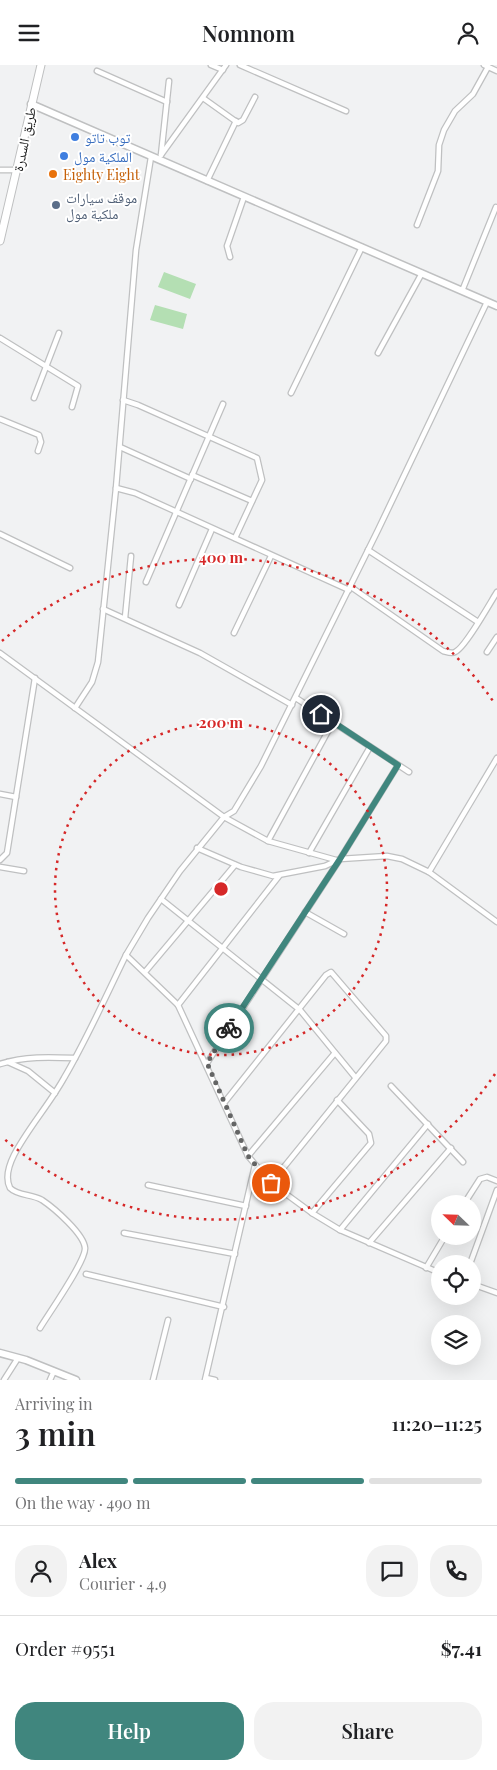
<!DOCTYPE html>
<meta charset="utf-8">
<style>
:root{--surface:#fff;--page:#f2f2f2;--text:#202124;--muted:#757577;--line:#e0e0e0;--accent:#40867e}
body{margin:0;font-family:"Playfair Display","Noto Naskh Arabic",serif;background:var(--page);color:var(--text);height:100vh;display:flex;flex-direction:column;font-size:19px;white-space:nowrap}
*{box-sizing:border-box;margin:0}
p{font-size:16px;color:var(--muted)}
.icon{flex:none;width:28px;height:28px;fill:none;stroke:currentColor;stroke-width:2;stroke-linecap:round;stroke-linejoin:round}
.map{position:relative;height:1315px;overflow:hidden}
.sheet{display:flex;flex-direction:column;background:var(--surface);flex:1}
.sheet>*{flex:none}
.needle{width:32px;rotate:293deg}
.buttons{position:absolute;left:431px;top:1130px;display:grid;gap:10px}
.buttons a{display:grid;place-items:center;width:50px;height:50px;border-radius:50%;background:var(--surface);box-shadow:0 5px 20px #0002;font-size:25px}
.pin{position:absolute;display:grid;place-items:center;width:42px;height:42px;color:#fff;margin:-21px;border:2px solid #fff;border-radius:50%;box-shadow:0 1px 5px #0007}
.courier{position:absolute;display:grid;place-items:center;width:50px;height:50px;margin:-25px;border:4px solid #40867e;border-radius:50%;background:#fff;color:#222;box-shadow:0 1px 6px #0007}
.summary em{font-style:normal;font-weight:600}
.summary div{display:flex;flex-direction:column-reverse}
.summary{display:flex;align-items:center;justify-content:space-between;height:85px;padding:0 15px}
h1{font-size:32px;font-weight:600;line-height:38px}
.bar{display:grid;grid-template-columns:repeat(4,1fr);gap:8px 5px;align-content:center;height:60px;padding:0 15px}
.bar i{height:6px;border-radius:4px;background:var(--line)}
.bar .selected{background:var(--accent)}
.bar p{grid-column:span 4}
.line{display:flex;align-items:center;gap:12px;padding:0 15px;border-top:1px solid var(--line)}
.line div{flex:1}
.round{display:grid;place-items:center;flex:none;width:52px;height:52px;border-radius:20px;background:var(--page)}
.cta{display:flex;gap:10px;margin-top:auto;padding:10px 15px}
.cta a{flex:1;height:58px;border-radius:20px;background:var(--accent);color:#fff;font-size:20px;font-weight:600;line-height:58px;text-align:center}
.cta a+a{background:var(--page);color:var(--text)}
header{display:flex;justify-content:space-between;align-items:center;height:65px;padding:0 15px;background:var(--surface);font-size:22px;font-weight:600}
.map>svg:first-child{display:block}
.green{fill:#b4dfb3}
.lines{fill:none;stroke-linecap:round;stroke-linejoin:round}
.street-casing{stroke:#bfc0c1;stroke-width:7}
.secondary-casing{stroke:#bfc0c1;stroke-width:9}
.primary-casing{stroke:#bfc0c1;stroke-width:9}
.street{stroke:#fff;stroke-width:4.5}
.secondary{stroke:#fff;stroke-width:6}
.primary{stroke:#fff;stroke-width:7}
.done{stroke:#646565;stroke-width:5;stroke-dasharray:0 9}
.route{stroke:#40867e;stroke-width:6}
.ring{fill:none;stroke:#d62828;stroke-width:2.5;stroke-dasharray:2.5 5}
.shop-dot{fill:#3f7fe0;stroke:#fff;stroke-width:2}
.food-dot{fill:#e8710a;stroke:#fff;stroke-width:2}
.service-dot{fill:#5c6f8a;stroke:#fff;stroke-width:2}
.labels{text-anchor:middle;dominant-baseline:central;stroke-width:4;stroke-linejoin:round;paint-order:stroke}
.shop-label{font-size:14px;fill:#366cbe;stroke:#fff;text-anchor:start}
.street-label{font-size:14px;fill:#181919;stroke:#fff}
.food-label{font-size:14px;fill:#c56008;stroke:#fff;text-anchor:start}
.service-label{font-size:14px;fill:#4e5e75;stroke:#fff;text-anchor:start}
.centre{fill:#d62828;stroke:#fff;stroke-width:2.5}
.ring-label{font-size:15px;text-anchor:middle;font-weight:bold;fill:#d62828;stroke:#fff;stroke-width:4;stroke-linejoin:round;paint-order:stroke}
</style>
<header><svg class="icon" aria-label="menu" viewBox="0 0 24 24"><path d="M4 6h16M4 12h16M4 18h16"/></svg>Nomnom<svg class="icon" aria-label="person" viewBox="0 0 24 24"><circle cx="12" cy="8" r="4"/><path d="M4 21q1-7 8-7t8 7"/></svg></header>
<div class="map">
<svg width="497" height="1315" viewBox="0 0 497 1315">
<rect width="100%" height="100%" fill="#f1f2f3"/>
<g class="green">
<polygon points="164,207 196,219 190,234 158,222"/>
<polygon points="155,240 187,249 183,264 150,255"/>
</g>
<g class="lines">
<g class="street-casing">
<g id="street">
<polyline points="211,0 223,5"/>
<polyline points="240,0 346,46"/>
<polyline points="484,0 497,6"/>
<polyline points="97,6 167,37"/>
<polyline points="203,33 238,58 243,55 255,32"/>
<polyline points="161,90 226,0"/>
<polyline points="161,90 169,16"/>
<polyline points="0,105 17,105"/>
<polyline points="207,116 236,56"/>
<polyline points="417,160 438,106 439,80 444,65 455,46 473,29 488,2"/>
<polyline points="230,192 227,181 244,132"/>
<polyline points="462,226 496,142"/>
<polyline points="0,273 78,321 72,342"/>
<polyline points="378,288 422,208"/>
<polyline points="291,328 362,182"/>
<polyline points="34,333 59,268"/>
<polyline points="123,335 138,340 257,393 262,415 235,473"/>
<polyline points="0,354 39,370 41,377 38,386"/>
<polyline points="120,382 191,414"/>
<polyline points="192,410 252,436"/>
<polyline points="116,423 135,428 349,525"/>
<polyline points="0,469 70,503"/>
<polyline points="368,485 478,557"/>
<polyline points="146,517 223,339"/>
<path d="M 351,522 L 443,586 C 447,587 452,589 455,587 C 465,583 490,538 497,527"/>
<polyline points="179,540 212,464"/>
<polyline points="103,544 200,588 292,640"/>
<polyline points="125,553 131,491"/>
<polyline points="234,568 271,491"/>
<polyline points="487,587 497,572"/>
<polyline points="0,588 224,752 268,776 336,795"/>
<polyline points="296,633 409,707"/>
<polyline points="75,643 92,617 98,597 116,423 136,185 151,92"/>
<polyline points="0,729 16,732"/>
<polyline points="268,776 333,657"/>
<polyline points="197,783 241,802 273,811 325,801 340,794 387,791 402,794 429,807 497,857"/>
<polyline points="309,788 370,682"/>
<polyline points="0,795 7,788 35,613"/>
<polyline points="0,802 24,806"/>
<polyline points="429,807 497,693"/>
<polyline points="161,834 300,945 355,1012"/>
<polyline points="305,847 344,869"/>
<polyline points="145,907 235,800"/>
<polyline points="178,940 279,811"/>
<polyline points="8,997 28,1006 55,1028"/>
<polyline points="207,998 340,794 398,700"/>
<path d="M 0,999 C 25,991 49,992 75,993"/>
<polyline points="391,1021 463,1097"/>
<polyline points="224,1038 326,910 331,907 386,971 386,976 271,1118"/>
<polyline points="248,1091 334,989"/>
<polyline points="148,1120 246,1141"/>
<polyline points="464,1139 480,1114 487,1112 497,1116"/>
<polyline points="312,1148 371,1078 369,1069 337,1035"/>
<polyline points="340,1165 428,1059"/>
<polyline points="124,1168 235,1189"/>
<polyline points="369,1178 451,1083"/>
<polyline points="470,1199 497,1125"/>
<polyline points="426,1203 445,1171"/>
<polyline points="440,1208 340,1165 312,1148 271,1118 248,1091 178,940 126,890 148,853 180,806 224,752 234,746 261,701 378,465 487,237"/>
<polyline points="86,1209 224,1242"/>
<polyline points="472,1219 497,1228"/>
<path d="M 40,1263 C 49,1248 86,1196 85,1183 C 84,1169 54,1143 42,1135 C 32,1129 18,1131 10,1123 C 5,1113 9,1100 14,1090 C 28,1063 49,1040 64,1013 C 87,974 106,931 126,890"/>
<polyline points="206,1313 215,1315"/>
<polyline points="4,1315 18,1293"/>
<polyline points="50,1315 54,1306"/>
<polyline points="153,1315 168,1255"/>
<polyline points="205,1315 255,1100"/>
</g>
</g>
<g class="secondary-casing">
<g id="secondary">
<polyline points="31,39 497,241"/>
<polyline points="0,1288 26,1295 76,1315"/>
</g>
</g>
<g class="primary-casing">
<polyline id="primary" points="0,176 41,0"/>
</g>
<use href="#street" class="street"/>
<use href="#secondary" class="secondary"/>
<use href="#primary" class="primary"/>
</g>
<g class="lines">
<polyline class="done" points="229,963 207,998 248,1091 271,1118"/>
<polyline class="route" points="229,963 340,794 398,700 321,649"/>
</g>
<g class="ring">
<circle cx="221" cy="824" r="166"/>
<path d="M495 1009A331 331 0 0 1 2 1072M2 576A331 331 0 0 1 495 639"/>
</g>
<g class="shop-dot">
<circle cx="75" cy="72" r="5"/>
<circle cx="64" cy="91" r="5"/>
</g>
<circle class="food-dot" cx="53" cy="109" r="5"/>
<circle class="service-dot" cx="56" cy="140" r="5"/>
<g class="labels">
<g class="shop-label">
<text x="85" y="72">توب تاتو</text>
<text x="74" y="91">الملكية مول</text>
</g>
<g class="street-label">
<text transform="translate(24 74) rotate(-78)">طريق السدرة</text>
</g>
<g class="food-label">
<text x="63" y="109">Eighty Eight</text>
</g>
<g class="service-label">
<text x="66" y="132">موقف سيارات<tspan x="66" dy="16">ملكية مول</tspan></text>
</g>
</g>
<circle cx="221" cy="824" r="8" class="centre"/>
<g class="ring-label">
<text x="221" y="498">400 m</text>
<text x="221" y="663">200 m</text>
</g>
</svg>
<div class="buttons">
<a><svg class="needle" viewBox="-14 -14 28 28"><path d="M0-13l5 13h-10z" fill="#e53935"/><path d="M0 13l5-13h-10z" fill="#757577"/></svg></a>
<a><svg class="icon" aria-label="locate" viewBox="0 0 24 24"><circle cx="12" cy="12" r="6"/><path d="M12 2v4M12 18v4M2 12h4M18 12h4"/></svg></a>
<a><svg class="icon" aria-label="layers" viewBox="0 0 24 24"><path d="M12 4l9 5-9 5-9-5zM3 14l9 5 9-5"/></svg></a>
</div>
<div class="pin" style="left:271px;top:1118px;background:#ea580c"><svg class="icon" aria-label="bag" viewBox="0 0 24 24"><path d="M5 8h14l-1 12H6zM9 8a3 3 0 0 1 6 0"/></svg></div>
<div class="pin" style="left:321px;top:649px;background:#1f2937"><svg class="icon" aria-label="home" viewBox="0 0 24 24"><path d="M3 11l9-7 9 7M6 9v11h12V9"/></svg></div>
<div class="courier" style="left:229px;top:963px"><svg class="icon" aria-label="bike" viewBox="0 0 24 24"><circle cx="6" cy="16" r="4"/><circle cx="18" cy="16" r="4"/><path d="M6 16l4-8h5l3 8M10 8l3 8H6M13 5h3"/></svg></div>
</div>
<section class="sheet">
<div class="summary"><div><h1>3 min</h1><p>Arriving in</p></div><em>11:20–11:25</em></div>
<div class="bar"><i class="selected"></i><i class="selected"></i><i class="selected"></i><i></i><p>On the way · 490 m</p></div>
<div class="line" style="height:90px"><a class="round"><svg class="icon" aria-label="person" viewBox="0 0 24 24"><circle cx="12" cy="8" r="4"/><path d="M4 21q1-7 8-7t8 7"/></svg></a><div><b>Alex</b><p>Courier · 4.9</p></div><a class="round"><svg class="icon" aria-label="chat" viewBox="0 0 24 24"><path d="M4 5h16v11H9l-5 4z"/></svg></a><a class="round"><svg class="icon" aria-label="phone" viewBox="0 0 24 24"><path d="M5 4h4l2 5-3 2q2 4 5 5l2-3 5 2v4C11 20 4 13 5 4z"/></svg></a></div>
<div class="line" style="height:65px"><div>Order #9551</div><b>$7.41</b></div>
<div class="cta"><a>Help</a><a>Share</a></div>
</section>
